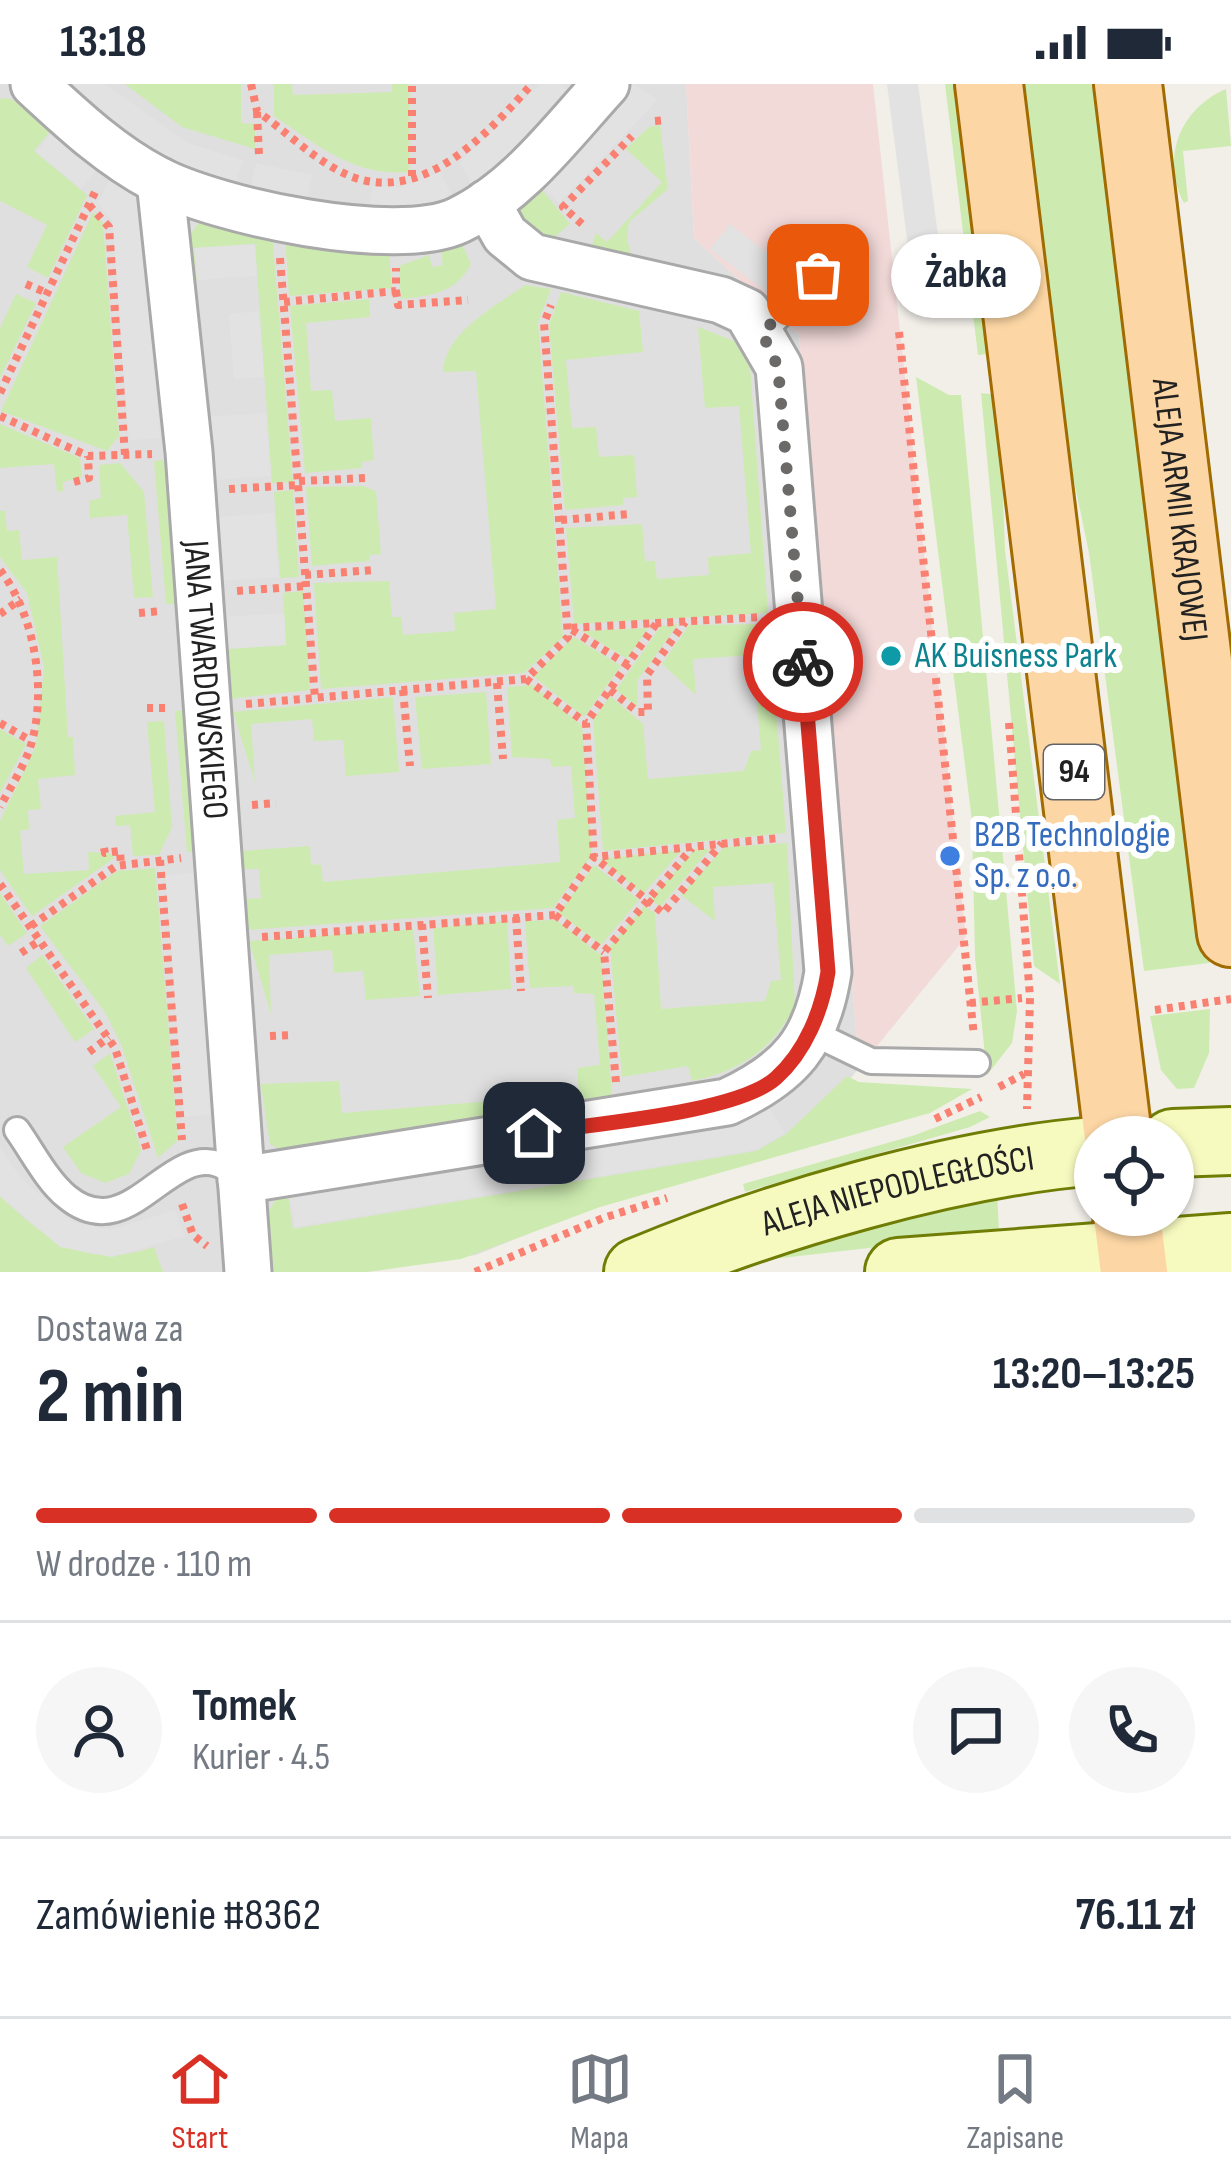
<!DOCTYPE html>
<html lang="pl">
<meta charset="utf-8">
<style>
:root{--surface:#fff;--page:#f6f6f7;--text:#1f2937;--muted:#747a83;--line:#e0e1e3;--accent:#d93025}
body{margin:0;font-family:"Sofia Sans Condensed",sans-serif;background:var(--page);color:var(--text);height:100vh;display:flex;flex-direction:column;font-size:45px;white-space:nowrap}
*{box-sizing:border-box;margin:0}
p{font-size:39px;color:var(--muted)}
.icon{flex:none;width:66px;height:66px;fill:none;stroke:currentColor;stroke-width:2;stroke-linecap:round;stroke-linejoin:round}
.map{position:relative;height:1188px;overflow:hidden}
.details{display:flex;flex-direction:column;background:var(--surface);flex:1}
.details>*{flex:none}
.tools{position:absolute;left:1074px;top:1032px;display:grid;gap:24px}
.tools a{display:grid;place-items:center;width:120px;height:120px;border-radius:50%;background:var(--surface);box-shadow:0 3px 9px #0004;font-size:60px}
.pin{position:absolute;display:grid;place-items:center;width:102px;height:102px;color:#fff;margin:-51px;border-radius:24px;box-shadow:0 6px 18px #0006}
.courier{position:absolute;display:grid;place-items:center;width:120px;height:120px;margin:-60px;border:9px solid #d93025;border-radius:50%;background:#fff;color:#222;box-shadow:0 3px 15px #0007}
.bubble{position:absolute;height:84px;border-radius:42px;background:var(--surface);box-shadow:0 3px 9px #0004;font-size:39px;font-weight:700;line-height:84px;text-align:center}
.head em{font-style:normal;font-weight:700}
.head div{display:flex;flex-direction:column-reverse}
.head{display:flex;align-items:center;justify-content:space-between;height:204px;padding:0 36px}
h1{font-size:78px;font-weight:700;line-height:90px}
.bar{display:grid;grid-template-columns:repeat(4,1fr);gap:18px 12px;align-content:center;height:144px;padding:0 36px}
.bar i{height:15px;border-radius:9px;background:var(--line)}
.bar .active{background:var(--accent)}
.bar p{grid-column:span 4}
.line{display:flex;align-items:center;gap:30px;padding:0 36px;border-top:3px solid var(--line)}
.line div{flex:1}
.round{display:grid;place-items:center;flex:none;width:126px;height:126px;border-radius:63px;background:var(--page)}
.status{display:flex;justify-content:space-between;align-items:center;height:84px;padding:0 60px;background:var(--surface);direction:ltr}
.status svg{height:33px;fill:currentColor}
.tabs{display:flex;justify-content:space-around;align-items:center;height:168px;border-top:3px solid var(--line);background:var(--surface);font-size:33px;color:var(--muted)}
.tabs a{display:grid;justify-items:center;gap:6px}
.tabs .active{color:var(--accent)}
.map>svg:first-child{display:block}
.residential{fill:#e0dfdf}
.commercial{fill:#f2dad9}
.grass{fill:#cdebb0}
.parking{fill:#e2e2e2}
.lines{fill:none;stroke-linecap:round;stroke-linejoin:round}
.lane-casing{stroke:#a9a9a9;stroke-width:30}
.street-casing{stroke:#a9a9a9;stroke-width:51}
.secondary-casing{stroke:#707d05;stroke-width:72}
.primary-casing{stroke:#a06b00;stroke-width:72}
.path{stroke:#fa8072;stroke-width:8;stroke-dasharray:6 6;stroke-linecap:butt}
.lane{stroke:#fff;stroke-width:24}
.street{stroke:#fff;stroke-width:45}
.secondary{stroke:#f7fabf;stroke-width:66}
.primary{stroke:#fcd6a4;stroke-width:66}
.done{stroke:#6b6a68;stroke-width:12;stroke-dasharray:0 21.6}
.route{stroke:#d93025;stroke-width:15}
.culture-dot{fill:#0f9aa8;stroke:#fff;stroke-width:4.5}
.shop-dot{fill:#3f7fe0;stroke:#fff;stroke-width:4.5}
.labels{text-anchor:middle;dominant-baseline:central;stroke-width:12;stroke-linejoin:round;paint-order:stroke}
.shield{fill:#fff;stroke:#646464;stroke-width:3}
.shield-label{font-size:33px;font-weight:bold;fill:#222}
.street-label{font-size:36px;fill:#222;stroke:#fff}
.culture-label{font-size:36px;fill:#0d838f;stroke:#fff;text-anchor:start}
.shop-label{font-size:36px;fill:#366cbe;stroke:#fff;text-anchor:start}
</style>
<div class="status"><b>13:18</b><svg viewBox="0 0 49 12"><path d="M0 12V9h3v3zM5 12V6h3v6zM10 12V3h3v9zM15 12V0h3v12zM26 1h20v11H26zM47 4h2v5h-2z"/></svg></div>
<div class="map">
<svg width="1231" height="1188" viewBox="0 0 1231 1188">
<rect width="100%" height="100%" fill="#f2efe9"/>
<polygon class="residential" points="0,0 686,0 694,154 799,251 859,984 796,1061 664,1095 476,1171 368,1188 0,1188"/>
<polygon class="commercial" points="686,0 873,0 966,853 859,984 799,251 694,154"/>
<g class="grass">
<polygon points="125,0 241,0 241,39 255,40 255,65 182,43"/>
<path d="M 274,0 L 292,0 L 293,11 L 392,8 L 392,0 L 409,0 L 409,88 C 353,93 318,61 274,32 Z"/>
<polygon points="945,0 964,0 997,269 978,271"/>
<polygon points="1013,0 1101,0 1209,879 1144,887 1089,469 1044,252"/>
<path d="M 1226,5 L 1231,62 L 1183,67 L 1188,117 L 1184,119 C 1160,73 1181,24 1226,5 Z"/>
<polygon points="6,14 26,20 54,43 34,67 87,111 48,194 27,183 47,141 0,117 0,15"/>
<polygon points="660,41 668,105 629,138 627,155 633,178 590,167 596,149 607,158 662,98 626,65 649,43"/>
<polygon points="538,101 570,140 552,155 540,156 520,137 516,118"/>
<polygon points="93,128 103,139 119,352 107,367 1,327"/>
<polygon points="203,133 272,149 293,398 272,399 255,160 194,164 197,196 188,195 187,155"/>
<polygon points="285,152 389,171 392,204 289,212"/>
<path d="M 463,162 L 471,180 C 456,209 431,212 401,215 L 399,182 L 429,171 L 432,183 L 443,181 L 441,168 Z"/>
<path d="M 525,201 L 551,205 L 538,238 L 563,553 L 524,589 L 321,605 L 314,499 L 389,497 L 392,533 L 401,533 L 403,551 L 455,547 L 454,529 L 496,525 L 476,287 L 443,288 C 444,249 496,222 525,201 Z"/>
<polygon points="561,208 639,227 643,268 566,276 572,344 596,343 599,373 634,371 637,413 623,414 623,421 565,426 549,241"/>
<polygon points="16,210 36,219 0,294 0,244"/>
<polygon points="369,215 370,233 306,239 311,307 332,306 335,337 371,334 374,376 362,378 362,384 305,389 290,222"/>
<polygon points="698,243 734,257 750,283 768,529 574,540 566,444 642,440 645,477 655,477 657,495 709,491 708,473 751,469 739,322 705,324"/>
<polygon points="916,293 949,311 961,311 1017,927 1012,959 987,991 975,873 972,737"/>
<polygon points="981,309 999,311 1005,466 1060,900 1034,882"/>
<polygon points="0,340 80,374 82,393 63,398 63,407 57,408 54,380 0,384"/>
<polygon points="164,376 176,520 166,520 154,377"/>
<polygon points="120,379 144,408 153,513 134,514 127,431 90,434 89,417 101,414 99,381"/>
<polygon points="363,402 376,407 381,470 370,471 369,477 312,482 306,403"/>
<polygon points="293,406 299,493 280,494 274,408"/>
<polygon points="0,427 5,427 7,447 19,446 22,476 57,473 68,653 73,653 75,691 38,695 41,725 28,726 29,745 20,747 24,790 89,786 88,768 114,770 114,774 32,832 0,786 0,737 36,662 44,583 27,509 0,473"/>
<polygon points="303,507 310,606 230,615 226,565 286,561 283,509"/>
<polygon points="678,540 637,597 637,622 616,606 661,542"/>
<polygon points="769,540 786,749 603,767 593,636 610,612 643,640 648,695 744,687 751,667 761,666 753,571 693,575 696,611 662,580 689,541"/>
<polygon points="648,544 627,575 582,547"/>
<polygon points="574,553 621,582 584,633 533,592"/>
<polygon points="532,601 582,642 592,771 553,824 247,846 246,815 261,814 259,785 243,785 242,767 310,762 311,780 321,781 323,798 560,778 557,736 575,734 571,682 552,683 550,675 512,673 507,603"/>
<polygon points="486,608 491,680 422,685 415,613"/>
<polygon points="393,613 399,688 346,692 343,656 314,657 312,635 251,640 255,698 233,628"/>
<polygon points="185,626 196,768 187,768 175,627"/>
<polygon points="164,637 172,743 159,771 133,772 130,741 116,742 115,732 155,728 147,638"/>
<polygon points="0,645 26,660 0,709"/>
<path d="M 787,759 L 795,922 C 772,966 740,987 692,997 L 688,982 L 622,993 L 610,862 L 644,822 L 655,829 L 661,925 L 765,917 L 771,897 L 781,896 L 773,799 L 713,803 L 715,837 L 681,811 L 724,763 Z"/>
<polygon points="695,765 710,765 660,823 650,815"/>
<polygon points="682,766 643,810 600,775"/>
<polygon points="594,781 639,816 601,861 559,829"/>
<polygon points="155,784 178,1056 158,1074 121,960 105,928 40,842 117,787"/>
<polygon points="0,809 27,849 8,862 0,851"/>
<polygon points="556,836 601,871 612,1011 280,1065 270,1060 261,1000 339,997 342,1029 579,1010 577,984 600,981 594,910 574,909 573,902 530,904 525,837"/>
<polygon points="507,837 511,905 438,911 433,844"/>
<polygon points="413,845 420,912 366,916 363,887 334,889 332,866 269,871 271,930 249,857"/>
<polygon points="42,871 94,945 75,958 26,884"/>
<polygon points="1210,925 1209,969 1194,1004 1177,1005 1161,986 1150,932"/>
<polygon points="110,969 141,1066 129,1090 105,1099 81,1089 63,1063 121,1023 93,982"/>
<polygon points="847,992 859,998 972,1005 930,1029 600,1123 461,1175 367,1188 266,1188 264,1134 278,1112 288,1112 293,1145 756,1067 786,1050"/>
<polygon points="980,1027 990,1033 970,1043 745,1108 743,1100 912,1052"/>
<polygon points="997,1105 999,1149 755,1177 760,1171"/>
<path d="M 0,1112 C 48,1158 87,1186 154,1163 L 163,1188 L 0,1188 Z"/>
</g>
<g class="parking">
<polygon points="64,0 105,0 188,59 243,76 235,101 178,84 135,59"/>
<polygon points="540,0 562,0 571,9 500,81 473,101 459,79"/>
<polygon points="634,0 658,16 559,119 538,100"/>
<polygon points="887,0 918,0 948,227 917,232"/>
<polygon points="55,44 100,82 81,105 36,68"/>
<polygon points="256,79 313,91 306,117 250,105"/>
<polygon points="440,88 453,113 437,121 369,131 372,102 401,103"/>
<polygon points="112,91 132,104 144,132 160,354 129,356 112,136 98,119"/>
<polygon points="730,140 796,191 777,216 710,165"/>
<polygon points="255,160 257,192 197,196 195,164"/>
<polygon points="259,227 264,293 234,295 229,230"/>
<polygon points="266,329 271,392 212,396 207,333"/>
<polygon points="274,429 279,493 221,497 216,433"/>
<polygon points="284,529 286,561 227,565 224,533"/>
<polygon points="196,789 216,1030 184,1033 165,791"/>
<polygon points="767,1021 785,1049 756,1066 295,1143 289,1109"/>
<polygon points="0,1064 21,1094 73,1138 110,1146 175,1126 184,1152 112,1173 60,1163 0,1112"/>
</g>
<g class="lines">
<g class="lane-casing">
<g id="lane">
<polyline points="762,249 818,191"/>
<polyline points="809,947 871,977 977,979"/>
<path d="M 17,1046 C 32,1067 47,1097 67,1113 C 128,1163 166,1063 218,1080 C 226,1082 235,1092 241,1096"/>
</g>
</g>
<g class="street-casing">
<g id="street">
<path d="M 34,0 C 72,35 110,71 156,95 C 216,127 397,166 459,136 C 519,107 562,48 606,0"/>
<path id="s1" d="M 160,97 L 189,368 L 248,1188"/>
<path d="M 241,1096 L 727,1018 C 790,989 817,958 828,888 L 779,283 L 747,228 L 721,216 L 532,173 L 505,151 L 487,119"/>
</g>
</g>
<g class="secondary-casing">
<g id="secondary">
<polyline points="1173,1059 1231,1057"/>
<path id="s2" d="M 638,1188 C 771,1132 952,1079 1095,1067"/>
<polyline points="899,1188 1231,1163"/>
</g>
</g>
<g class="primary-casing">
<g id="primary">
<polyline points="989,0 1118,1053"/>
<path id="s3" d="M 1128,0 L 1231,849"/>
<polyline points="1127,1131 1134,1188"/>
</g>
</g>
<g class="path">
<path d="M 251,0 L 257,27 C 285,47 318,79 350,92 C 424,121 489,48 532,0"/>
<polyline points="257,28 259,71"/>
<polyline points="655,37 666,36"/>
<polyline points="412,92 412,0"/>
<polyline points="89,121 109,143 125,371"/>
<polyline points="582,140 563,123 632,52"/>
<polyline points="280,174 315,614"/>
<polyline points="26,200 47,209"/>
<polyline points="396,207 398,221 468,216"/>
<polyline points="284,218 396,207 396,184"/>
<polyline points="899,248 974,952"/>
<polyline points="0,309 95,108"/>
<polyline points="0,332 88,372 152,370"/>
<polyline points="299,397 367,394"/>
<polyline points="74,398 89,394 88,372"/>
<polyline points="229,405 298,401"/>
<polyline points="561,436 630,430"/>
<path d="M 0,486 C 35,531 48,608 30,664 C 23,684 10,704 0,723"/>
<polyline points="305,491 374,486"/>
<polyline points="237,507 306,502"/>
<polyline points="139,529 161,527"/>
<polyline points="0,530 21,515"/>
<polyline points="656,540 586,639 594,773 663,829 722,759"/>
<polyline points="628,581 569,544 762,533"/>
<polyline points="526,595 586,639"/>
<polyline points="497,599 503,675"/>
<polyline points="403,606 410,682"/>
<polyline points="610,606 638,628 648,628 647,591 685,538"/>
<polyline points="246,620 526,595 568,553 544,239 551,221"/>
<polyline points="147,624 167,624"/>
<polyline points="0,639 31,657"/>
<polyline points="1009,639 1030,914 1027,1025"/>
<polyline points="252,721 276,719"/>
<polyline points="104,764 105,769 120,767 121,781"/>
<polyline points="160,776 182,1056"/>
<polyline points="0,800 115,964 148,1069"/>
<polyline points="555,831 604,868"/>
<polyline points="516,833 521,907"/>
<polyline points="422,840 428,914"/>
<polyline points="31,842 116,782 181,774"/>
<polyline points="262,853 555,831 594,773 779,754"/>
<polyline points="21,869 41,856"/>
<polyline points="970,919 1022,914"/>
<polyline points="1155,926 1231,915"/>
<polyline points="270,952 294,951"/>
<polyline points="89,968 109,953"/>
<polyline points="616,998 604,868 692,764"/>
<polyline points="999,1003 1024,990"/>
<polyline points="935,1035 981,1013"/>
<polyline points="182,1120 193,1151 207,1162"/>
<polyline points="475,1188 603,1134 667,1114"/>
</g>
<use href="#lane" class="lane"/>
<use href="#street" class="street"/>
<use href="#secondary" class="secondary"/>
<use href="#primary" class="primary"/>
</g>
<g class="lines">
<polyline class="done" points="803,578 778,283 762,249 818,191"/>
<path class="route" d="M 534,1049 C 590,1040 737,1029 776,994 C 806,967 822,926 828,888 L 803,578"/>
</g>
<circle class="culture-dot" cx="891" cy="572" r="12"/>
<circle class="shop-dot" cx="950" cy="772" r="12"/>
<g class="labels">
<rect class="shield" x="1044" y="661" width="60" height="54" rx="9"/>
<g class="shield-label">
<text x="1074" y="688">94</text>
</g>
<g class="street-label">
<text stroke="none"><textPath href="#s3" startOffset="429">ALEJA ARMII KRAJOWEJ</textPath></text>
<text stroke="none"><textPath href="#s1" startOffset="501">JANA TWARDOWSKIEGO</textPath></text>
<text stroke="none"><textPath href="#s2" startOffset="273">ALEJA NIEPODLEGŁOŚCI</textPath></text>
</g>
<g class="culture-label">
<text x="915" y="572">AK Buisness Park</text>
</g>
<g class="shop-label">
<text x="974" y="751">B2B Technologie<tspan x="974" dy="41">Sp. z o.o.</tspan></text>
</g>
</g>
</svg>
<div class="tools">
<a><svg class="icon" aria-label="locate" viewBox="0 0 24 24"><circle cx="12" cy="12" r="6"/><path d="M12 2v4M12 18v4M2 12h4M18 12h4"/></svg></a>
</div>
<div class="pin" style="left:818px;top:191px;background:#ea580c"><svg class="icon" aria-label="bag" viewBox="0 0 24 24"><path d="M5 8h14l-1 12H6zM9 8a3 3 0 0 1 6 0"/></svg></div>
<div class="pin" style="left:534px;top:1049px;background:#1f2937"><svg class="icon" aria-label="home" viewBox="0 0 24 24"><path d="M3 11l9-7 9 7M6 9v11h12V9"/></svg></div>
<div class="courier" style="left:803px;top:578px"><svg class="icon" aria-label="bike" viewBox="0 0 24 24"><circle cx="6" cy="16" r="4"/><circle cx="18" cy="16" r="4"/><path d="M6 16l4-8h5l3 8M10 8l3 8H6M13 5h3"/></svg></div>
<div class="bubble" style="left:891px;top:150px;width:150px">Żabka</div>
</div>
<section class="details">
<div class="head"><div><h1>2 min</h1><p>Dostawa za</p></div><em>13:20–13:25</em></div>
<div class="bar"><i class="active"></i><i class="active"></i><i class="active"></i><i></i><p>W drodze · 110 m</p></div>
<div class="line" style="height:216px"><a class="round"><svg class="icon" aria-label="person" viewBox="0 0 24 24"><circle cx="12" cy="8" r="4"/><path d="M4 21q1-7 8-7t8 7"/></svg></a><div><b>Tomek</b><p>Kurier · 4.5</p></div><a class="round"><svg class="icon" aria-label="chat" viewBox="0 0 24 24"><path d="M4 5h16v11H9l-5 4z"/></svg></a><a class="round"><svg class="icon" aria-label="phone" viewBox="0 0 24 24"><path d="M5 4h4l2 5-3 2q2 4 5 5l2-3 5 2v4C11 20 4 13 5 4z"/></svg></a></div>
<div class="line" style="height:156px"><div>Zamówienie #8362</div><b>76.11 zł</b></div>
</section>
<nav class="tabs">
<a class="active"><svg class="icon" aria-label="home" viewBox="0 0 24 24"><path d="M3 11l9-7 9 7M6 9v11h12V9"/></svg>Start</a>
<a><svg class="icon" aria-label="map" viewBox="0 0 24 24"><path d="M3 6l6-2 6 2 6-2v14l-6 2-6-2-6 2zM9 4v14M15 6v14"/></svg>Mapa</a>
<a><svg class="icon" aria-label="saved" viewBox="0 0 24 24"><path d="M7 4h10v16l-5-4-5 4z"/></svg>Zapisane</a>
</nav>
